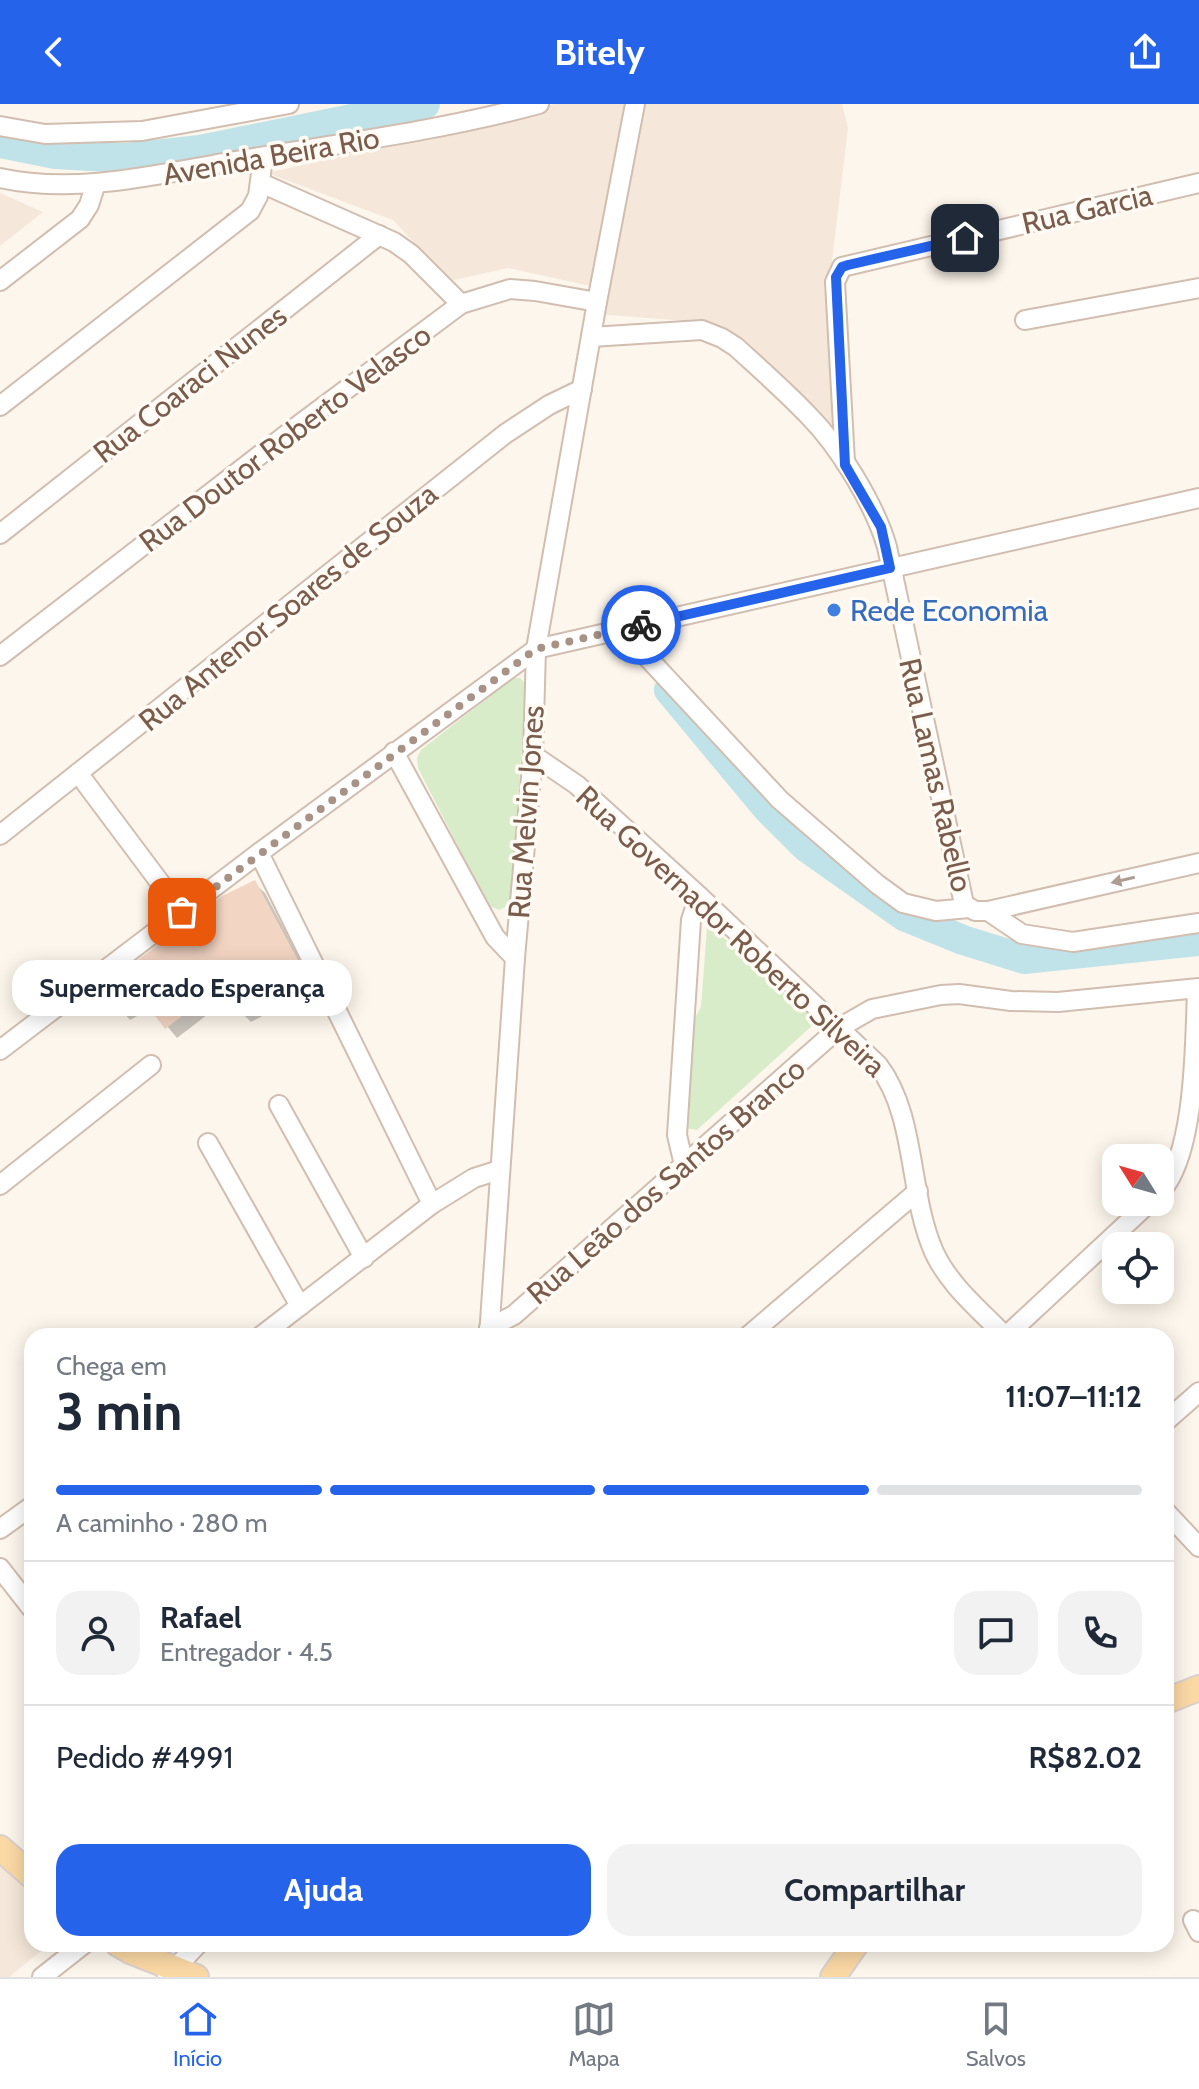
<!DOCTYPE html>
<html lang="pt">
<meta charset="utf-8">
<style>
:root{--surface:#fff;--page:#f2f2f3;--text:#1f2937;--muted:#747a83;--line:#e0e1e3;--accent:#2563eb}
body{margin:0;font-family:Cabin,sans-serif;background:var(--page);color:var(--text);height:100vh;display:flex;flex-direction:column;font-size:30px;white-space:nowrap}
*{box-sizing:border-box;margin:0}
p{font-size:26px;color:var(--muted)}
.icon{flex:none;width:44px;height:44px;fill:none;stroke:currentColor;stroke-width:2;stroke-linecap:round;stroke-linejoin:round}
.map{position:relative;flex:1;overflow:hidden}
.sheet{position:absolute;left:24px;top:1224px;width:1150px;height:624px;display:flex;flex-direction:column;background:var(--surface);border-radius:24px;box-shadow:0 4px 20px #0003}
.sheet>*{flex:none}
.needle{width:52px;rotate:307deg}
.tools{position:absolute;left:1102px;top:1040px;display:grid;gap:16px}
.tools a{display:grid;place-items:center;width:72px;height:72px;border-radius:16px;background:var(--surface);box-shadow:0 4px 20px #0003;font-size:40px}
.pin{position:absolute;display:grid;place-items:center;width:68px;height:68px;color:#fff;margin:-34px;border-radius:16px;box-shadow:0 4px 12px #0006}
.courier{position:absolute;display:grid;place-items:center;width:80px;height:80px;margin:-40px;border:6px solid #2563eb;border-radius:50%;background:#fff;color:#222;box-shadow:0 2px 10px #0007}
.bubble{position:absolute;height:56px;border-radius:24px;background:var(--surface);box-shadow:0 4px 20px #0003;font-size:26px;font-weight:800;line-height:56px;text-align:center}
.summary em{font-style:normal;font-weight:800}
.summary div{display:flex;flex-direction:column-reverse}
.summary{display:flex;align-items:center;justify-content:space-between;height:136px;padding:0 32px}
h1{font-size:52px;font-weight:800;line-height:60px}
.bar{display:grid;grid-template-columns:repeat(4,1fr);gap:12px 8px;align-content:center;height:96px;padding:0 32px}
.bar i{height:10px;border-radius:6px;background:var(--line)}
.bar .on{background:var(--accent)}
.bar p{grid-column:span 4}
.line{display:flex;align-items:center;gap:20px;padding:0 32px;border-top:2px solid var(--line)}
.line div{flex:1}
.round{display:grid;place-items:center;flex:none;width:84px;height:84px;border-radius:24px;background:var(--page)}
.button{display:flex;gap:16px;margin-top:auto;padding:16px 32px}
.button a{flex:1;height:92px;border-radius:24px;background:var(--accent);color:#fff;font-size:32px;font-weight:800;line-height:92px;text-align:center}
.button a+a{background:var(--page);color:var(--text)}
header{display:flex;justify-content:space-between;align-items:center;height:104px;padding:0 32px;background:var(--accent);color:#fff;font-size:36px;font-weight:800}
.menu{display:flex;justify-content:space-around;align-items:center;height:112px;border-top:2px solid var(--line);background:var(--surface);font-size:22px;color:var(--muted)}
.menu a{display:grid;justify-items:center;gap:4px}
.menu .on{color:var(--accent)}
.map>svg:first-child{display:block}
.residential{fill:#f5e8da}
.green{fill:#d8ecc9}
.shadow{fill:#0003}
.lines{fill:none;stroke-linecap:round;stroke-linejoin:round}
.river{stroke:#bfe3e8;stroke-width:30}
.building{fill:#f3d5c3}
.minor-casing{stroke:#d1beb0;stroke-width:22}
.major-casing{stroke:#dad1cd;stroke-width:28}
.minor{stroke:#fff;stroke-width:18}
.major{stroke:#fbd9a5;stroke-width:24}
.oneway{fill:#af9d94}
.done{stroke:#a89285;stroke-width:8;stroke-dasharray:0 14.4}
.route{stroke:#2563eb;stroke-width:10}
.shop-dot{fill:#3f7fe0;stroke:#fffaf3;stroke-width:3}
.labels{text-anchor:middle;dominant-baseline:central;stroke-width:7;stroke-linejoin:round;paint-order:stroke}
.street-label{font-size:30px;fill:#7a5c4d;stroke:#fffaf3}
.shop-label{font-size:30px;fill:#366cbe;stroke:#fffaf3;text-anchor:start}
</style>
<header><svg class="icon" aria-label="back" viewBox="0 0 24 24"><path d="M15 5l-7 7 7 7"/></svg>Bitely<svg class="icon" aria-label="share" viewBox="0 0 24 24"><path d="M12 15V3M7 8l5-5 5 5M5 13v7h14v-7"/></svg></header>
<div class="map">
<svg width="1199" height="1873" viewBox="0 0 1199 1873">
<rect width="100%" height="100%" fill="#fdf6ec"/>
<g class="residential">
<polygon points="554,0 842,0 848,24 830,174 841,347 700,218 595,210 600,184 508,164 450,177 393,116 267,69 501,16"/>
<polygon points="0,89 43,108 0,142"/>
<polygon points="0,1755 32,1782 32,1840 50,1840 9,1873 0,1873"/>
</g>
<g class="green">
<polygon points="513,574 520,574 527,581 510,795 506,803 499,806 488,801 418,664 417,654 421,646"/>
<polygon points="710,822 740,848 753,851 816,915 815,919 697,1026 685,1024 693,917 701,903 707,823"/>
</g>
<polygon class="shadow" points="254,779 265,789 316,884 251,918 241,908 233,891 177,934 152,904 130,916 104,885"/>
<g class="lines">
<g class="river">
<polyline points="0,39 55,50 126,54 200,46 425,0"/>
<polyline points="669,586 767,704 806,743 904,812 963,836 1024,855 1199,837"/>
</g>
</g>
<polygon class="building" points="255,776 307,873 240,909 224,880 165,925 142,894 118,907 101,884 222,792"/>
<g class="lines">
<g class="minor-casing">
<g id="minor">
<polyline points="0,22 45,30 142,27 289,0"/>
<path d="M 0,74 C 73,90 150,72 223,59 C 328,41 435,28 539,0"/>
<polyline points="261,79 394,138 411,150 461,200"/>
<polyline points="0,177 80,115 89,101 96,79"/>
<polyline points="1025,216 1199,184"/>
<path d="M 591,233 L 702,226 L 722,234 L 736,243 C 760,265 785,287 808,311 C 839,342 875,401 887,443 L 964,800 L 975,807 L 988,807 L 1199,759"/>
<polyline points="0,302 250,107 258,92 263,54"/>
<polyline points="845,358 835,178 842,163 1199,79"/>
<polyline points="0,430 379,131"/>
<polyline points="621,525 780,696 877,780 903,799 936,807 969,804"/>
<polyline points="0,552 300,320 461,200 510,185 535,187 597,198"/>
<polyline points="394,648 495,833 515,854"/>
<path d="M 533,651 L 577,681 L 699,792 L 878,961 C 917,1012 908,1090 934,1148 C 949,1181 980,1206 1005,1232"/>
<polyline points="78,669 182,808"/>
<polyline points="0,731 505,330 549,301 582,285"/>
<polyline points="259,749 432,1100"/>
<polyline points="988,807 1022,830 1073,838 1199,819"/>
<polyline points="0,946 259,749 536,545 1199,394"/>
<polyline points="279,1001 364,1154"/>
<polyline points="208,1039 300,1202"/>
<polyline points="684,1061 677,1031 691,816 699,792"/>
<polyline points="0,1081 151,961"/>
<path d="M 1160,1088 C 1196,1051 1195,936 1197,885"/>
<polyline points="489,1224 514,1211 839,924 872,905 941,891 959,890 1011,897 1058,898 1199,884"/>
<polyline points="261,1232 432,1100 474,1074 499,1066"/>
<polyline points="489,1232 515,854 533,651 536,545 597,198 635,0"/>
<polyline points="748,1232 918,1087"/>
<polyline points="1006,1232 1150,1098"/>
<polyline points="1166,1317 1199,1288"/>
<polyline points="1166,1408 1199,1443"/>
<polyline points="0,1425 32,1402"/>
<polyline points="0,1464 32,1505"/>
<polyline points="1193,1816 1199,1828"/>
<polyline points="42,1873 84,1840"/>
<polyline points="167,1873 198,1840"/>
</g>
</g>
<g class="major-casing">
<g id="major">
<polyline points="1166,1597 1199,1584"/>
<polyline points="0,1744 32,1772"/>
<polyline points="118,1840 130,1847 196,1873"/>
<polyline points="833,1873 856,1840"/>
</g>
</g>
<use href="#minor" class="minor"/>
<use href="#major" class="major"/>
</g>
<defs><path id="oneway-solid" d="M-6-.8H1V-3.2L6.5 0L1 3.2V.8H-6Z" transform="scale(2)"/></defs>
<use class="oneway" href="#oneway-solid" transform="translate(1123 776) rotate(167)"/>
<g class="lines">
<polyline class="done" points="182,808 536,545 641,521"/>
<polyline class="route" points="641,521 890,464 881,423 845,361 836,173 842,163 848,161 965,134"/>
</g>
<circle class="shop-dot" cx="834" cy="506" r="8"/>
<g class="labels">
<g class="street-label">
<text transform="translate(271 52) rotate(-10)">Avenida Beira Rio</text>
<text transform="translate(1087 105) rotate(-13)">Rua Garcia</text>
<text transform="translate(190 280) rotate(-38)">Rua Coaraci Nunes</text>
<text transform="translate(285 334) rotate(-37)">Rua Doutor Roberto Velasco</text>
<text transform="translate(288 503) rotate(-39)">Rua Antenor Soares de Souza</text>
<text transform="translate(936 671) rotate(77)">Rua Lamas Rabello</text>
<text transform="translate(526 708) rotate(-86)">Rua Melvin Jones</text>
<text transform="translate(731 827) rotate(43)">Rua Governador Roberto Silveira</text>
<text transform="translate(666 1077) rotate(-41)">Rua Leão dos Santos Branco</text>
</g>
<g class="shop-label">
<text x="850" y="506">Rede Economia</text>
</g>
</g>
</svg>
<div class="tools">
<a><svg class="needle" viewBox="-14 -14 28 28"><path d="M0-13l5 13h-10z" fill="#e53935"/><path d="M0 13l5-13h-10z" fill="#747a83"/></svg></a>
<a><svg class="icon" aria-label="locate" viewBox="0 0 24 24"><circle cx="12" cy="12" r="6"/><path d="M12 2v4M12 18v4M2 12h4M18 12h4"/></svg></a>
</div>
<div class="pin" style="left:182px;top:808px;background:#ea580c"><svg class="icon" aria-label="bag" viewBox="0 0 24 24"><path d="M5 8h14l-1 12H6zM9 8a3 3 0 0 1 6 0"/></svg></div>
<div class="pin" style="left:965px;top:134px;background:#1f2937"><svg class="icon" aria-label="home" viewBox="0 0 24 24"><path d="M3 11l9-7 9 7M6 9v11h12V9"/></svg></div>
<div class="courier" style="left:641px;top:521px"><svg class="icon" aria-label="bike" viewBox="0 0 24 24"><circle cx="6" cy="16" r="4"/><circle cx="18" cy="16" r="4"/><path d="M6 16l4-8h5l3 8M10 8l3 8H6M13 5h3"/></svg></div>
<div class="bubble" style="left:12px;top:856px;width:340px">Supermercado Esperança</div>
<section class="sheet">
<div class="summary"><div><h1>3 min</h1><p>Chega em</p></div><em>11:07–11:12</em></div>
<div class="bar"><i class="on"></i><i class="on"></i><i class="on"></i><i></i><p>A caminho · 280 m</p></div>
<div class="line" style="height:144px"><a class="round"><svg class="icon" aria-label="person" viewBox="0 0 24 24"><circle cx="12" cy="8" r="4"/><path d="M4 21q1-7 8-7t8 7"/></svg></a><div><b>Rafael</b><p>Entregador · 4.5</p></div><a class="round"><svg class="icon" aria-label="chat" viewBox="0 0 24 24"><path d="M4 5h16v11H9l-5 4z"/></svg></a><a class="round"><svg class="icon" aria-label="phone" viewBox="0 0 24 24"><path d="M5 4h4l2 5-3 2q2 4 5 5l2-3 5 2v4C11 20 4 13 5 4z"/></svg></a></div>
<div class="line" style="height:104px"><div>Pedido #4991</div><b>R$82.02</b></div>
<div class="button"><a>Ajuda</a><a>Compartilhar</a></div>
</section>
</div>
<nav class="menu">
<a class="on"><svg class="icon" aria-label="home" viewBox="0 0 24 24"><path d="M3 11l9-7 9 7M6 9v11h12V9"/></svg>Início</a>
<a><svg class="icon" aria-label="map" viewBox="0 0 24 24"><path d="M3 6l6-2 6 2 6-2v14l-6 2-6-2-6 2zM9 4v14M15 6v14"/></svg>Mapa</a>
<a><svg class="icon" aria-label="saved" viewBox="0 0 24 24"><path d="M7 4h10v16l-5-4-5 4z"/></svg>Salvos</a>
</nav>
